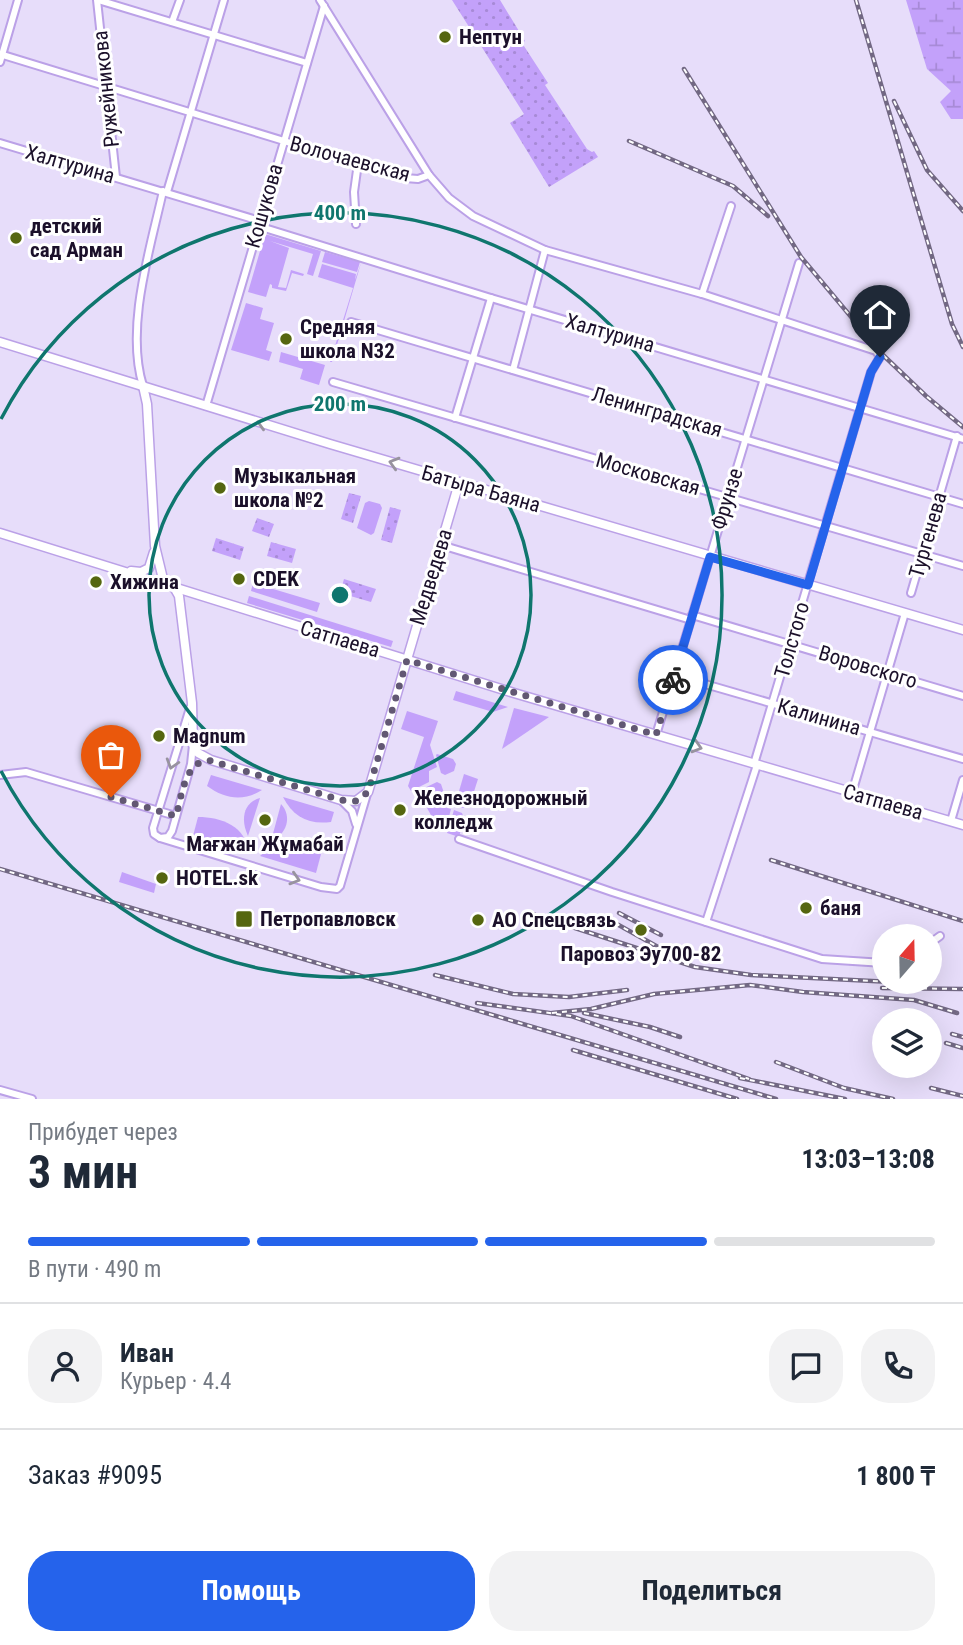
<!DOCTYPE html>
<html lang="ru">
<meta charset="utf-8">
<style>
:root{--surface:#fff;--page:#f2f2f3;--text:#1f2937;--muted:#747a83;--line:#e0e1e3;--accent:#2563eb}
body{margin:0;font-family:"Roboto Condensed",sans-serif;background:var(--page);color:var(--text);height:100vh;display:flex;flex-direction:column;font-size:26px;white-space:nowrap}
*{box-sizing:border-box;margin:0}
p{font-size:23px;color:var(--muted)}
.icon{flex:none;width:38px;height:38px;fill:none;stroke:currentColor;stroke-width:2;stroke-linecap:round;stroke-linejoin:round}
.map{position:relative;height:1099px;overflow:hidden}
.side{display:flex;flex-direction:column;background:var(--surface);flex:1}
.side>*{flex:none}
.needle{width:46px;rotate:20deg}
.controls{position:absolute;left:872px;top:924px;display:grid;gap:14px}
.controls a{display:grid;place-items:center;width:70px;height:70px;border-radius:50%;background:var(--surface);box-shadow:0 7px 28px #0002;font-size:35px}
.pin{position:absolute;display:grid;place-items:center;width:60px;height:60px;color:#fff;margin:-72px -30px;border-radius:50% 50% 50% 0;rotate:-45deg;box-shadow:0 0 7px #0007}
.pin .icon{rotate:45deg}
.courier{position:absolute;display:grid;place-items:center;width:70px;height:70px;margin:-35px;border:5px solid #2563eb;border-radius:50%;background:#fff;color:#222;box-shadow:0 2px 9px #0007}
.summary em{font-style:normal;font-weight:700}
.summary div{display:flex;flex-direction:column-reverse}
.summary{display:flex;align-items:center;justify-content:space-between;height:119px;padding:0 28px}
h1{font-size:46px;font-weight:700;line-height:52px}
.bar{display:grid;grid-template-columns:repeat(4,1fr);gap:10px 7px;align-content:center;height:84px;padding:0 28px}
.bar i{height:9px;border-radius:5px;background:var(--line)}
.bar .selected{background:var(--accent)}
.bar p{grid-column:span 4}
.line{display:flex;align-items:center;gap:18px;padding:0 28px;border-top:2px solid var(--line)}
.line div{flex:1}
.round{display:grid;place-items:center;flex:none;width:74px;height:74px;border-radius:28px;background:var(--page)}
.button{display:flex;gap:14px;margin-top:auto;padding:14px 28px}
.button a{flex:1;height:80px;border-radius:28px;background:var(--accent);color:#fff;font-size:28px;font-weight:700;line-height:80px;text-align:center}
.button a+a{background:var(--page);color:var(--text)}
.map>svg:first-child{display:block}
.grass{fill:#c3a1fa}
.wetland{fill:url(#wetland-marsh)}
.park{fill:url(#park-dots)}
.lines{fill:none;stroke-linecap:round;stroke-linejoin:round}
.street-casing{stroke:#bba1e7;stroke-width:10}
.secondary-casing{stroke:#bba1e7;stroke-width:11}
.street{stroke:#fff;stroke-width:6}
.secondary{stroke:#fff;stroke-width:8}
.rail-casing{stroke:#726883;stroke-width:4.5}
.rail{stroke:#fff;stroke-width:2;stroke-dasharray:5;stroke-linecap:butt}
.oneway{stroke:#98939f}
.done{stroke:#625873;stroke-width:7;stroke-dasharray:0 12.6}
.route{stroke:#2563eb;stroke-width:9}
.ring{fill:none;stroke:#0f766e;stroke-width:3.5}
.poi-dot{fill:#556610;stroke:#fff;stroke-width:2.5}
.labels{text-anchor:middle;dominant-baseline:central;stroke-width:6;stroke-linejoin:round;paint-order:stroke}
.poi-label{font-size:21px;font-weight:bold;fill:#1b102a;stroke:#fff;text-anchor:start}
.street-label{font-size:21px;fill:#1b102a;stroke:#fff}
.centre{fill:#0f766e;stroke:#fff;stroke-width:3.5}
.ring-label{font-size:21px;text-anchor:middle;font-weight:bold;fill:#0f766e;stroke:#fff;stroke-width:6;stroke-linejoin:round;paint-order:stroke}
</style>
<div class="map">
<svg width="963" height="1099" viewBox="0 0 963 1099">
<defs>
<pattern id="wetland-marsh" width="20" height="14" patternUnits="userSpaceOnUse" patternTransform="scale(1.75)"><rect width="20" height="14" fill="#c3a1fa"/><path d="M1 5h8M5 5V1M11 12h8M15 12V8" fill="none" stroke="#a78ad6"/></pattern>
<pattern id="park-dots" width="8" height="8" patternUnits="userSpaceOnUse" patternTransform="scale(1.75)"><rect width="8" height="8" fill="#c3a1fa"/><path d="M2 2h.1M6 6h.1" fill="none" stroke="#a78ad6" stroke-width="1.8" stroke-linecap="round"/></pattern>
</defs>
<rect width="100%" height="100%" fill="#e7ddfa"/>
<g class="grass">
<polygon points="265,234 321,251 313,276 307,274 313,254 270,241 289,248 278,287 286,288 291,270 304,274 303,276 292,273 286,291 272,288 272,285 270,284 266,297 248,292"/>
<polygon points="325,252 360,262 357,272 322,262"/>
<polygon points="361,263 332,362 330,362 353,288 318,277 322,264 356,274 355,280"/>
<polygon points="246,303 263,308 260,319 274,323 266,350 272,352 269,361 231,350"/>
<polygon points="281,352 325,365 319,385 300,379 303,369 279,362"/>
<polygon points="369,501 380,504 382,508 374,533 371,535 357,528 365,503"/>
<polygon points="253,583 320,603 317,612 251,591"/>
<polygon points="249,596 393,641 391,647 247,603"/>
<polygon points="456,691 508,707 493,712 453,700"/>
<polygon points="514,708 549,717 502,749"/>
<polygon points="407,711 438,721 430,745 437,767 429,771 429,782 411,791 408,786 424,737 401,729"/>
<polygon points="437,754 453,759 456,764 454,771 445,775 441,773 436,755"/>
<polygon points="464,774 478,779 470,804 463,808 455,805"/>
<path d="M 211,775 L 262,790 C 243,802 225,799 207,786 Z"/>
<polygon points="437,782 441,784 447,802 416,792"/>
<path d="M 283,797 L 334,812 L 331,822 C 309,825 293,817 283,797 Z"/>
<path d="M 260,798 L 248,836 C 241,821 242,803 260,798 Z"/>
<polygon points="423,801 451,809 445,832 440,831"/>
<path d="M 281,804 C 293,817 286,835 271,841 Z"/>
<polygon points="454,810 462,813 464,818 459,837 447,833"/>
<path d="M 198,817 C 221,817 247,826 248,853 L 193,836 Z"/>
<polygon points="289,841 303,845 321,854 316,873 260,856 273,845"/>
<polygon points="122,872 156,884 154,893 119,882"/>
</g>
<polygon class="wetland" points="906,0 963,0 963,119 951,119 940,102 951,91 927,69"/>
<g class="park">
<polygon points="452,0 500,0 525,41 522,43 548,83 545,85 587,149 592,152 594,151 598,157 549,187 510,123 524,114"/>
<polygon points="349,493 361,496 353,523 341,519"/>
<polygon points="390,507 401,510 392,543 381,540"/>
<polygon points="257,518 274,524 269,537 252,531"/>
<polygon points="216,538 244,547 240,560 212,551"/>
<polygon points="271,542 296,549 292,563 267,556"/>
<polygon points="344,579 376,589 371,602 340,593"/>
</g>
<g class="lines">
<g class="street-casing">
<g id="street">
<polyline points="97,0 116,177"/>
<polyline points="98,0 307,63"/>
<polyline points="320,0 429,175"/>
<polyline points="172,22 180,0"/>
<polyline points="0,54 405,178 418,179 429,175 449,198 473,216 545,250 702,294 876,351 880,357 871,372 754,764"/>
<polyline points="0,62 18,0"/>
<polyline points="0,143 260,221"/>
<polyline points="167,192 224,0"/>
<polyline points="356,224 354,192 358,163"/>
<polyline points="258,226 491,298 963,439"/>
<polyline points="702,294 731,206"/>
<polyline points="351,322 963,504"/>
<polyline points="513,370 545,250"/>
<polyline points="333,382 963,566"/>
<path d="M 143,386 C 125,327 150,250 163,191"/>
<polyline points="206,406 324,6"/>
<polyline points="455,418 491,298"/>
<polyline points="441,545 691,620"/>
<polyline points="911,593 957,436"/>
<polyline points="692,615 963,696"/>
<polyline points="674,675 963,759"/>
<polyline points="190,708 153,828 154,834 160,838 168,837 172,831 191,764 193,745"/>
<polyline points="656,735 799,263"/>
<polyline points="0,775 26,772 176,816"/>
<polyline points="852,793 905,613"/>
<polyline points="341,800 352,811 356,824"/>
<polyline points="951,821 963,780"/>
<polyline points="160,838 321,887 337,889 340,886 367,794"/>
<polyline points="459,839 612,892 822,959 884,963"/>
<polyline points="706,922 757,765"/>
<polyline points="929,944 940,936"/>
<polyline points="0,1090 32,1099"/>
</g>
</g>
<g class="secondary-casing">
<g id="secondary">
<polyline points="0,342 330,444 963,630"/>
<polyline points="143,386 147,404 155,546 163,579 175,589 179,596 192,703 193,745 198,753 211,760 341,800 356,801 368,792 459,483"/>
<polyline points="0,533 514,693 963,825"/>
<polyline points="131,571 141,572 149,568 154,552"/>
</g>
</g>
<use href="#street" class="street"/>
<use href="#secondary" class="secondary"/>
<g class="rail-casing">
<g id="rail">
<polyline points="856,0 952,324 963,347"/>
<polyline points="684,69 801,257 883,355 926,396 963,427"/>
<polyline points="894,101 927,170 963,211"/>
<polyline points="629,141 733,186 768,216"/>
<polyline points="771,860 963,921"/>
<polyline points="0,869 776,1099"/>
<polyline points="619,913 661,935"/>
<polyline points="532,914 695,967 751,975 892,982"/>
<polyline points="615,923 658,947"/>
<polyline points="435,975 513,994 569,997 627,990"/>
<polyline points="882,988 963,989"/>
<polyline points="477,1003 571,1016 749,1079"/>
<polyline points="552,1013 591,1009 654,994 750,985 803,992 914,1000 957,1013"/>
<polyline points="584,1013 650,1027 680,1037"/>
<polyline points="952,1034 963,1037"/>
<polyline points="946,1043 963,1048"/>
<polyline points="573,1050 737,1099"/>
<polyline points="776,1062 844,1088 893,1099"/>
<polyline points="740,1078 845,1099"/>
<polyline points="931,1088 963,1096"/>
</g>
</g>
<use href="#rail" class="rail"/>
</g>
<defs><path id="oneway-chevron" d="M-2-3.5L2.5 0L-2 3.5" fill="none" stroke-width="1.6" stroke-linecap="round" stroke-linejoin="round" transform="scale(1.75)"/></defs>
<g class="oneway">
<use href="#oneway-chevron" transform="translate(262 423) rotate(-163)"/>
<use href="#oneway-chevron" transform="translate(394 463) rotate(-164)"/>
<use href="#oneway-chevron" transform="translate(697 747) rotate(17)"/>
<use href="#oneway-chevron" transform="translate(172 764) rotate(107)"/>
<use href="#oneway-chevron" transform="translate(295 879) rotate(17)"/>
</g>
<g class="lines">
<path class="done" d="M 111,797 L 176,816 C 182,796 184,763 208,760 L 341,800 L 356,801 L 368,792 L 407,660 L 656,735 L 673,680"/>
<polyline class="route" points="673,680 710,557 808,585 871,372 880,357"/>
</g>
<g class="ring">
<circle cx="340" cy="595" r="191"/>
<path d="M1 419A382 382 0 1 1 1 771"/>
</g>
<g class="poi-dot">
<circle cx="445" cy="37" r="7"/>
<circle cx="16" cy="238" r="7"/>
<circle cx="286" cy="339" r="7"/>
<circle cx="220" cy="488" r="7"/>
<circle cx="239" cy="579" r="7"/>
<circle cx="96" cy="582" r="7"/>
<circle cx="159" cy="736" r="7"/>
<circle cx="400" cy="810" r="7"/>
<circle cx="265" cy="820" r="7"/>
<circle cx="162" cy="878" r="7"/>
<circle cx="806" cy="908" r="7"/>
<rect x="235" y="910" width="18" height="18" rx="3.5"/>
<circle cx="478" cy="920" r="7"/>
<circle cx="641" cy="930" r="7"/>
</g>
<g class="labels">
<g class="poi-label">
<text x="459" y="37">Нептун</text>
<text x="30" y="226">детский<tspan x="30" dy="24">сад Арман</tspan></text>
<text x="300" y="327">Средняя<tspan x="300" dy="24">школа N32</tspan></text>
<text x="234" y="476">Музыкальная<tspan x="234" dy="24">школа №2</tspan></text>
<text x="253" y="579">CDEK</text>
<text x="110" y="582">Хижина</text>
<text x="173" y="736">Magnum</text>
<text x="414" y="798">Железнодорожный<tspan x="414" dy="24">колледж</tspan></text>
<text x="265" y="844" text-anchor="middle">Мағжан Жұмабай</text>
<text x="176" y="878">HOTEL.sk</text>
<text x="820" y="908">баня</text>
<text x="260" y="919">Петропавловск</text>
<text x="492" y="920">АО Спецсвязь</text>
<text x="641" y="954" text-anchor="middle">Паровоз Эу700-82</text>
</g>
<g class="street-label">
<text transform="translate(106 89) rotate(-96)">Ружейникова</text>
<text transform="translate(350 159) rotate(15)">Волочаевская</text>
<text transform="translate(70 164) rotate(16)">Халтурина</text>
<text transform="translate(264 206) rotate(-74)">Кошукова</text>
<text transform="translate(610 333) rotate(16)">Халтурина</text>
<text transform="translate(657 412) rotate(16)">Ленинградская</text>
<text transform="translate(648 474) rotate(16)">Московская</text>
<text transform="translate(481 489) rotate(16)">Батыра Баяна</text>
<text transform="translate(727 499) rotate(-73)">Фрунзе</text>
<text transform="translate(928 535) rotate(-74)">Тургенева</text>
<text transform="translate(431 577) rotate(-73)">Медведева</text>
<text transform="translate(340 639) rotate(17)">Сатпаева</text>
<text transform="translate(792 640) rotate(-74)">Толстого</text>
<text transform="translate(868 667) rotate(17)">Воровского</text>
<text transform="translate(819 717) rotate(16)">Калинина</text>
<text transform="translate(883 802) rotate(16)">Сатпаева</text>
</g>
</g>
<circle cx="340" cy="595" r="10" class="centre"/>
<g class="ring-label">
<text x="340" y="220">400 m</text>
<text x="340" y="411">200 m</text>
</g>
</svg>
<div class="controls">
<a><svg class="needle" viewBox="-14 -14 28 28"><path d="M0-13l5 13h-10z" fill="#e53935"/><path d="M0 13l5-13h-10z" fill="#747a83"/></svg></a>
<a><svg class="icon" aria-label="layers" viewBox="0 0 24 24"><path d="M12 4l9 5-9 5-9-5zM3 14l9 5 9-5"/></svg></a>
</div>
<div class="pin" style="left:111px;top:797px;background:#ea580c"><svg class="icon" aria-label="bag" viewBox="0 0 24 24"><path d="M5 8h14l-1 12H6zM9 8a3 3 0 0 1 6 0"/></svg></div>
<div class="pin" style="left:880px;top:357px;background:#1f2937"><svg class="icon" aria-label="home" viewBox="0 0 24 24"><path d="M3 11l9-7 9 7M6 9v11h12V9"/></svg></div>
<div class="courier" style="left:673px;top:680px"><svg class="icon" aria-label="bike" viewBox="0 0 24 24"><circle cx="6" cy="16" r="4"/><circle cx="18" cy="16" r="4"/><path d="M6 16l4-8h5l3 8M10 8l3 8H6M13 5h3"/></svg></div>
</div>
<section class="side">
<div class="summary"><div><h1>3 мин</h1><p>Прибудет через</p></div><em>13:03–13:08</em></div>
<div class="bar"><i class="selected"></i><i class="selected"></i><i class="selected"></i><i></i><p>В пути · 490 m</p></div>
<div class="line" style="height:126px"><a class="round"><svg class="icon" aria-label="person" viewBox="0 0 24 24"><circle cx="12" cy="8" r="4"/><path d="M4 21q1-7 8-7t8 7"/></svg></a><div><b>Иван</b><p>Курьер · 4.4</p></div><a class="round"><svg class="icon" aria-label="chat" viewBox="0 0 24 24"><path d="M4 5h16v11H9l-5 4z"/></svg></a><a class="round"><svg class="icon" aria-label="phone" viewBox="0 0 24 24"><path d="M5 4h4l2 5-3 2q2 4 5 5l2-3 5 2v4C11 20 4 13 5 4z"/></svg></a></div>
<div class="line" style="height:91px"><div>Заказ #9095</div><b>1 800 ₸</b></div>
<div class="button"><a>Помощь</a><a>Поделиться</a></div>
</section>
